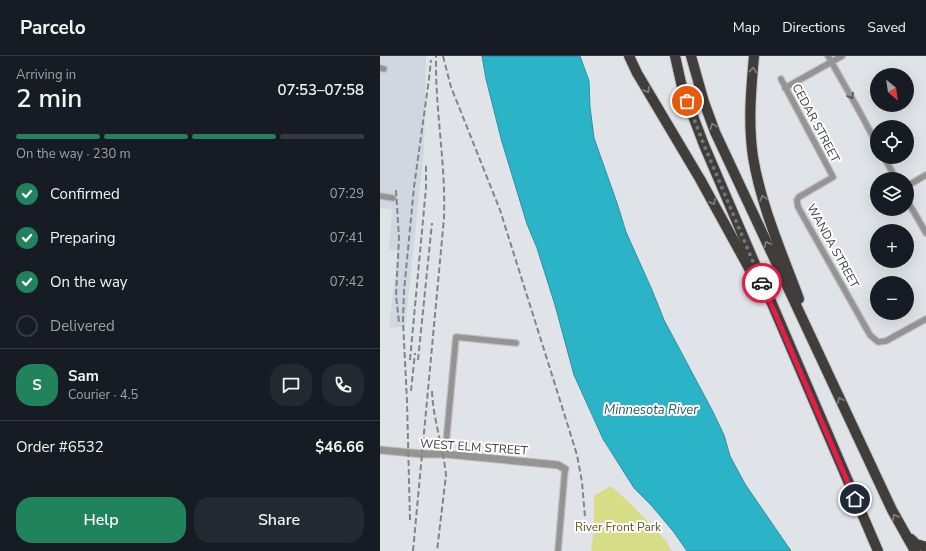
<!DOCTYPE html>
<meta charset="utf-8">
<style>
:root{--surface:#171b24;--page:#242831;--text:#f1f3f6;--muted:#9ea1a6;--line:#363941;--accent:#20835c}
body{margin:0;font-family:"Nunito Sans",sans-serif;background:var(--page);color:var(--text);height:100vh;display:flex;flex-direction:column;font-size:15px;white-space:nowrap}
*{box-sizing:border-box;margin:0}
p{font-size:13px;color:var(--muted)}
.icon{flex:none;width:22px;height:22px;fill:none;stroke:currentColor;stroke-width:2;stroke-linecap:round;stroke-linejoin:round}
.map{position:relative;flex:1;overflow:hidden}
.panel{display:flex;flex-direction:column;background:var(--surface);width:380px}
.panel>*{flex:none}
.needle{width:26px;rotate:151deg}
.tools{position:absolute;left:490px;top:12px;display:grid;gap:8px}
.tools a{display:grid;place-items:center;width:44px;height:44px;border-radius:50%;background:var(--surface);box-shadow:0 4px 16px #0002;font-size:20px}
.pin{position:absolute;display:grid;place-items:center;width:34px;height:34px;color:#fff;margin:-17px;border:2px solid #fff;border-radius:50%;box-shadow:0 1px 4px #0007}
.courier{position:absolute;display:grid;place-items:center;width:40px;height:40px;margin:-20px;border:3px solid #e11d48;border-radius:50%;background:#fff;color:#222;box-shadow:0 1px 5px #0007}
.head em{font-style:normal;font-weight:600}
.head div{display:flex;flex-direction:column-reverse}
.head{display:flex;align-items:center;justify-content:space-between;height:68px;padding:0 16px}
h1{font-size:26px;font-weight:600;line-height:30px}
.bar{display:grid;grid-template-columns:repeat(4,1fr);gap:6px 4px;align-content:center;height:48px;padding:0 16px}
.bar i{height:5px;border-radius:3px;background:var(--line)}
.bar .active{background:var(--accent)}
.bar p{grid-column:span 4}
.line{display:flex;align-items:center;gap:10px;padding:0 16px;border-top:1px solid var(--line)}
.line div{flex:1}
.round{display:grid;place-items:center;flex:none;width:42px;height:42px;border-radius:16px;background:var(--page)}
ol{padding:0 16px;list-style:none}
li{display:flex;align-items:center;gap:12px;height:44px}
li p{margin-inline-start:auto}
li .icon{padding:4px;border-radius:50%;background:var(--accent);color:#fff;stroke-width:4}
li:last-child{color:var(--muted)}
li i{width:22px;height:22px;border:2px solid var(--line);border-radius:50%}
.primary-button{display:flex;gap:8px;margin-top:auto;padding:8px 16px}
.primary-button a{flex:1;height:46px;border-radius:16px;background:var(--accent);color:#fff;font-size:16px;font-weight:600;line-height:46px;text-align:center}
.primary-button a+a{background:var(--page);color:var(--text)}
header{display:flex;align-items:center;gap:24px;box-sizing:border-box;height:56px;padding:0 20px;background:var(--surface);border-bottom:1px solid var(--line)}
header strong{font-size:19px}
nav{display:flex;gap:22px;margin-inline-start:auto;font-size:14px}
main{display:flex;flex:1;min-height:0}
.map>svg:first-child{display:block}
.built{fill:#d0d7e1}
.green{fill:#d7dd87}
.water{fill:#2bb3c8;stroke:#308f9e}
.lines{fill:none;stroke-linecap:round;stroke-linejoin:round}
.minor-casing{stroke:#bfc2c6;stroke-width:8}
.tertiary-casing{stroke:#bfc2c6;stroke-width:9}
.motorway-casing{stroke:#bfc2c6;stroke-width:12}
.minor{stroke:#959492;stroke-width:5.5}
.tertiary{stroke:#959492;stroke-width:7}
.motorway{stroke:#403d3a;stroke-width:10}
.rail{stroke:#828588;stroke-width:2;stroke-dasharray:6 3;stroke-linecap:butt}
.oneway{stroke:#83817f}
.oneway2{stroke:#515152}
.done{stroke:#747679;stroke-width:4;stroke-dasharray:0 7.2}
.route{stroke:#e11d48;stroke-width:5}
.labels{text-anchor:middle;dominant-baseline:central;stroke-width:4;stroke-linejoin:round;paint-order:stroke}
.street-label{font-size:12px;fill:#3a3b3d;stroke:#fff}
.park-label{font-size:12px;fill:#585b1a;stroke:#fff}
.water-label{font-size:13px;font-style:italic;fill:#265a63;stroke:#fff}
</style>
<header>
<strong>Parcelo</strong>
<nav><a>Map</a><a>Directions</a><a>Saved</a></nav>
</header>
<main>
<section class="panel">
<div class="head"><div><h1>2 min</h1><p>Arriving in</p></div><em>07:53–07:58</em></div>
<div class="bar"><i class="active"></i><i class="active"></i><i class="active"></i><i></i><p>On the way · 230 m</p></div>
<ol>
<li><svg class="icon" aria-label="check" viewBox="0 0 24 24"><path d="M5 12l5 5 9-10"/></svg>Confirmed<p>07:29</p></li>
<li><svg class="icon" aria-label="check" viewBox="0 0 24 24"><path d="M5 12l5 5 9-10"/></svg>Preparing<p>07:41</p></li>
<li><svg class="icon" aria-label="check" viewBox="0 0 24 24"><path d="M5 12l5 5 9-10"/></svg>On the way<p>07:42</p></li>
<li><i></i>Delivered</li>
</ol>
<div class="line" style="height:72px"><b class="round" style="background:var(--accent);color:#fff">S</b><div><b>Sam</b><p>Courier · 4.5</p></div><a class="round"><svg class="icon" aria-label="chat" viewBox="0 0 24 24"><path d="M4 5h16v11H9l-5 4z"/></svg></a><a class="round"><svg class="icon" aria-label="phone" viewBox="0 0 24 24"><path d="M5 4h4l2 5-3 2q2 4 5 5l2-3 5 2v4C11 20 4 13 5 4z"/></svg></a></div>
<div class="line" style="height:52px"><div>Order #6532</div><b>$46.66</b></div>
<div class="primary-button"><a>Help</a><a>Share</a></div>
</section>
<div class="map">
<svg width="546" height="495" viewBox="0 0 546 495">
<rect width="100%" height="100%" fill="#e0e4e8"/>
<polygon class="built" points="0,0 46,0 44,94 25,271 9,271 18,195 9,194 12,153 0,152"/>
<polygon class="green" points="231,430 251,448 286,485 292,495 211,495 214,473 214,440"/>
<polygon class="water" points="102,0 200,0 209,25 210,51 214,82 237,147 246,176 272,234 284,264 332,354 344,379 350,400 365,428 411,495 307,495 293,475 271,449 254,432 223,383 194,319 175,249 157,192 147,168 122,86 106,23"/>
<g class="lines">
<g class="minor-casing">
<g id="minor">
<polyline points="448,0 477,51 497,88"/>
<polyline points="0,12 4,13"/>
<polyline points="401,23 453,121 419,141 417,144 418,151 490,279 498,286 506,285 546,263"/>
<polyline points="405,32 462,0"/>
<polyline points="504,101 516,123"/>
<polyline points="527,130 546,119"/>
<polyline points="0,140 13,142"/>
<polyline points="527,144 546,177"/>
<polyline points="65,398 76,281 136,287"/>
<polyline points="178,495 185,413"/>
</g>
</g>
<g class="tertiary-casing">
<polyline id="tertiary" points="0,394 42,398 65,398 178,409 185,413"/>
</g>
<g class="motorway-casing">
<g id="motorway">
<polyline points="249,0 257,17 320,123 370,214"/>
<polyline points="295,0 302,31 324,89 498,495"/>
<polyline points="311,0 324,46 335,76 512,454 535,495"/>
<path d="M 374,0 C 371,33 368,67 373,101 C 381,150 402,197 419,243"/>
<polyline points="531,483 536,488 546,491"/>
</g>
</g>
<use href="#minor" class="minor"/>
<use href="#tertiary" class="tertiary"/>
<use href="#motorway" class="motorway"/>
<g class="rail">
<polyline points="63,0 71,31 120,154 184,357 197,399 202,426 205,461"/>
<polyline points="16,134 19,182 16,240 19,266"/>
<polyline points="30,304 46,132 46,109"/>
<polyline points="38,304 52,167"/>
<polyline points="31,335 35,297"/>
<path d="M 52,335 C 53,363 63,390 66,419 L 57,495"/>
<polyline points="30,464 27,345 23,266 24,235 34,131 49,23 51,4"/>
<path d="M 33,495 L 64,162 C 66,108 55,54 56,0"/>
</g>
</g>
<defs><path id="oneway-chevron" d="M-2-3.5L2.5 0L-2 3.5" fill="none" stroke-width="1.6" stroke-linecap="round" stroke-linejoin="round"/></defs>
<g class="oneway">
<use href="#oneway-chevron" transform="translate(373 14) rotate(-84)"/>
<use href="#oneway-chevron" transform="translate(267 34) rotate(59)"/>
<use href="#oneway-chevron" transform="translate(333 70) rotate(-111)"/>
<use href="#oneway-chevron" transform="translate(383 142) rotate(-106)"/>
<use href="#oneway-chevron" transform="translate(333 146) rotate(61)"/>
<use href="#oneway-chevron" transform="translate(387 188) rotate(-115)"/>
<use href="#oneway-chevron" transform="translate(460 344) rotate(-115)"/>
<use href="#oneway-chevron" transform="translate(515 461) rotate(-119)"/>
</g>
<use class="oneway2" href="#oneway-chevron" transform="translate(471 40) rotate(59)"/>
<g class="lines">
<polyline class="done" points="307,45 324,89 382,227"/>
<polyline class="route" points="382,227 475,443"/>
</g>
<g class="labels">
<g class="street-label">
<text transform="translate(436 67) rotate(62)">CEDAR STREET</text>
<text transform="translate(453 190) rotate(61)">WANDA STREET</text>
<text transform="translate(94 391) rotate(4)">WEST ELM STREET</text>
</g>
<g class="park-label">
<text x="238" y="471">River Front Park</text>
</g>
<g class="water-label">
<text x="271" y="354">Minnesota River</text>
</g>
</g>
</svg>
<div class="tools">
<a><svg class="needle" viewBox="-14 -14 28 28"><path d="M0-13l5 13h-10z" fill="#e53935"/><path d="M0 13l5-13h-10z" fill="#9ea1a6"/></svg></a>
<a><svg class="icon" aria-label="locate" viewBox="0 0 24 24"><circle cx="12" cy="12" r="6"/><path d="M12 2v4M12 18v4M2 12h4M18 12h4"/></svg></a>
<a><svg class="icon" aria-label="layers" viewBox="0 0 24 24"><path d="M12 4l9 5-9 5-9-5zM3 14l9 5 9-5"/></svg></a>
<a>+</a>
<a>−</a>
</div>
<div class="pin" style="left:307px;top:45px;background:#ea580c"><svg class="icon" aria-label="bag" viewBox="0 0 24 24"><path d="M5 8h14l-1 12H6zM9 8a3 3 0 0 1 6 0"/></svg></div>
<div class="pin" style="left:475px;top:443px;background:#1f2937"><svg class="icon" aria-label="home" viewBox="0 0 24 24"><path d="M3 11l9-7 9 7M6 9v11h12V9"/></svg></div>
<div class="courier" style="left:382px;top:227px"><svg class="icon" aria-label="car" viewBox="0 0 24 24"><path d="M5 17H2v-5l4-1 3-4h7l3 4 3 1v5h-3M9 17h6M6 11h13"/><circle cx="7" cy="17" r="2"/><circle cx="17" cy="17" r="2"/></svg></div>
</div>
</main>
